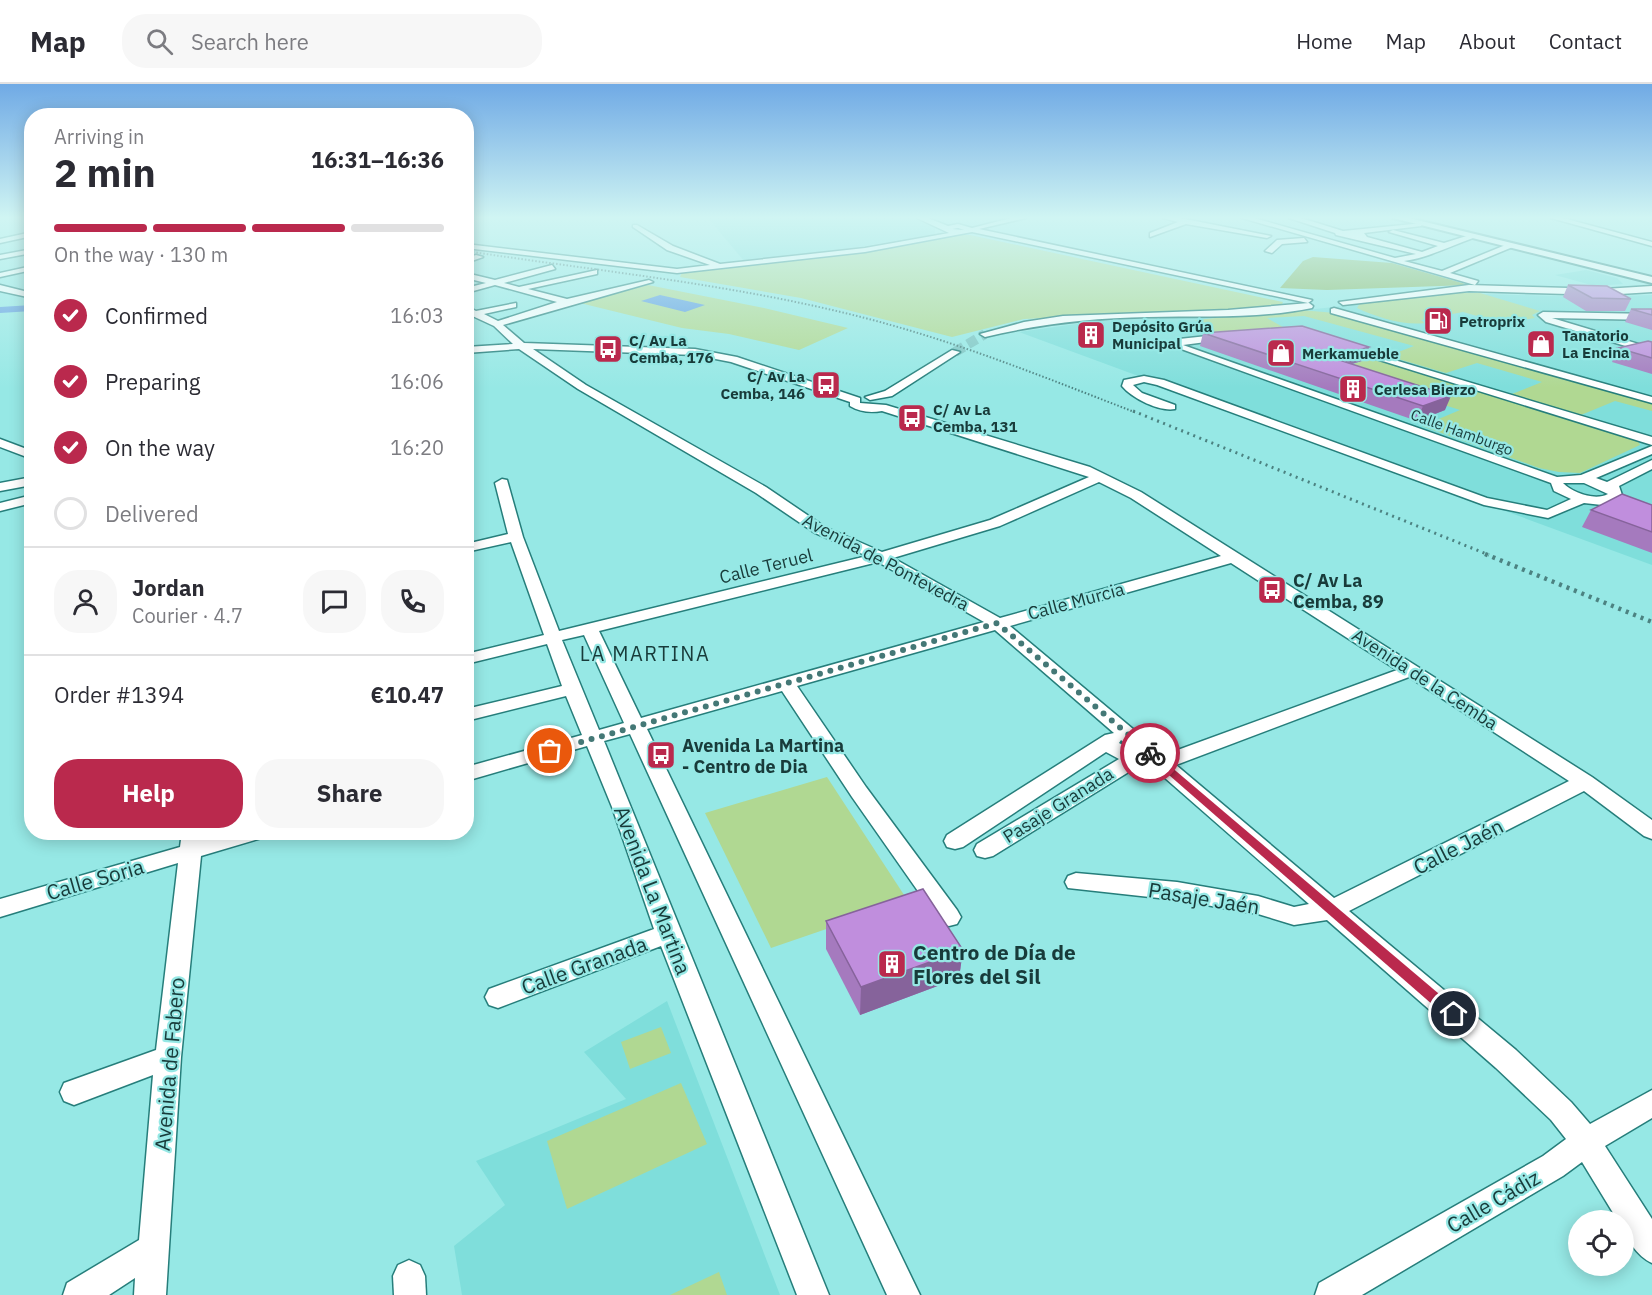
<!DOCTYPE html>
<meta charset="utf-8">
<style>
:root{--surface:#fff;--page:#f7f7f7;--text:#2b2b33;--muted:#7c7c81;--line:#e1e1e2;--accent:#ba294d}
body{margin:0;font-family:"IBM Plex Sans",sans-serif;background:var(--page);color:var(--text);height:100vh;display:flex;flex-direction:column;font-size:22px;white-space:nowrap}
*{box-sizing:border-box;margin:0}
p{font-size:20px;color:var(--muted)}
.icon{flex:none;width:33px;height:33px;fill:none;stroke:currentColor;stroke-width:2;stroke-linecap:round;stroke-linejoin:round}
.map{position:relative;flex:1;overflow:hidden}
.sheet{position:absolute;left:24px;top:24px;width:450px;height:732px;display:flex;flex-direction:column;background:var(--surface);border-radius:24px;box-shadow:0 3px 15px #0003}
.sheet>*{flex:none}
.tools{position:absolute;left:1568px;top:1126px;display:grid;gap:12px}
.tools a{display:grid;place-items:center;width:66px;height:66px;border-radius:50%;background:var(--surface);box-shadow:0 3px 15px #0003;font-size:30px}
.pin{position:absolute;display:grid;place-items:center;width:51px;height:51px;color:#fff;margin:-26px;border:3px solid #fff;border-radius:50%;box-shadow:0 2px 6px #0007}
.courier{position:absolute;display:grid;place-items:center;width:60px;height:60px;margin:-30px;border:4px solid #ba294d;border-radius:50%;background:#fff;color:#222;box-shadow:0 2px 8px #0007}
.headline em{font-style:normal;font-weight:700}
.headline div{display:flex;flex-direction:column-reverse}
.headline{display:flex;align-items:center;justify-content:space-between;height:102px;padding:0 30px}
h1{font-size:39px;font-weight:700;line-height:45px}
.bar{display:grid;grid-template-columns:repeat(4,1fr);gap:9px 6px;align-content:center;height:72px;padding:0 30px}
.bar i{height:8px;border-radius:4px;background:var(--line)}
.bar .selected{background:var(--accent)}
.bar p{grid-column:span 4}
.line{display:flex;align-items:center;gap:15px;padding:0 30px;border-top:2px solid var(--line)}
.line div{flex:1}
.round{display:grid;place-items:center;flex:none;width:63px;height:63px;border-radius:24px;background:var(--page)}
ol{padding:0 30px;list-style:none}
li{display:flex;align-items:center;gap:18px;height:66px}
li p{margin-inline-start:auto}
li .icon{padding:6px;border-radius:50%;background:var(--accent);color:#fff;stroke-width:4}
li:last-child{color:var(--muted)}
li i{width:33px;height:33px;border:3px solid var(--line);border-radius:50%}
.button{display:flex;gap:12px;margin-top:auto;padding:12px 30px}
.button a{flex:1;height:69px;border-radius:24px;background:var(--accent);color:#fff;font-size:24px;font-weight:700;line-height:69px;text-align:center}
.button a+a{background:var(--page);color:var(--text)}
header{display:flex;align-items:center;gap:36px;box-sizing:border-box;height:84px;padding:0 30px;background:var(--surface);border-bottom:2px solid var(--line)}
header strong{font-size:28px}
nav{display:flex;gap:33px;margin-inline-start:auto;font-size:21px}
.search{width:420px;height:54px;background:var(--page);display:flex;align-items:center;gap:15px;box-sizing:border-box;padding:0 21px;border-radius:24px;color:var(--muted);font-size:22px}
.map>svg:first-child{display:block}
.built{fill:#7fdedb}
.green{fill:#b0d892}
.forest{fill:#87b561}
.water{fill:#5d9be1}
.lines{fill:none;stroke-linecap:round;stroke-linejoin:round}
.canal{fill:#5d9be1;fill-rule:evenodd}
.minor-tunnel{stroke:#7dc5c3;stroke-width:10;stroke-dasharray:10 5;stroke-linecap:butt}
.minor-casing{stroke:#267e7b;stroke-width:3}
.major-casing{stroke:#267e7b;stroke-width:4}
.minor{fill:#fff;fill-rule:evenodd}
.major{fill:#fff;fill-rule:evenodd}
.rail-far2{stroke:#4c8281;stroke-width:2;stroke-dasharray:1.5 2;stroke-linecap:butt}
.rail-far1{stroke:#4c8281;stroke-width:3;stroke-dasharray:2 4.5;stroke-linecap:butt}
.rail{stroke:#4c8281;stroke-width:4.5;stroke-dasharray:3 5;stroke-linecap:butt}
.wall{fill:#a57abe}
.shaded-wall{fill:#86639b}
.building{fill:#c08edd;stroke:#86639b;stroke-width:1.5}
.route{fill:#ba294d}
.done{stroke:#447876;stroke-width:6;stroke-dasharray:0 10.8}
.labels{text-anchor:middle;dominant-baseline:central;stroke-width:4.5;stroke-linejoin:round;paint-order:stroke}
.far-poi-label{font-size:15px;font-weight:bold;fill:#183b3a;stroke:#96e8e5;text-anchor:start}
.far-street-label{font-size:15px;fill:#183b3a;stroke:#96e8e5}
.street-label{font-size:18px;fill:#183b3a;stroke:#96e8e5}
.poi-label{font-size:18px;font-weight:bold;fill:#183b3a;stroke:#96e8e5;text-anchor:start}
.neighbourhood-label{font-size:20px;letter-spacing:1.5px;fill:#183b3a;stroke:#96e8e5}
.near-street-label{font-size:21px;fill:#183b3a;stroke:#96e8e5}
.near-poi-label{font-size:21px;font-weight:bold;fill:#183b3a;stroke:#96e8e5;text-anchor:start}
</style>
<header>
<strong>Map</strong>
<div class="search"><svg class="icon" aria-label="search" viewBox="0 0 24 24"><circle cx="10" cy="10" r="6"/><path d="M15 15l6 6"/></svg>Search here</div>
<nav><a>Home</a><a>Map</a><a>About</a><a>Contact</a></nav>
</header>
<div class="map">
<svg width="1652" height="1211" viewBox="0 0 1652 1211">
<rect width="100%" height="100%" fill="#96e8e5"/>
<g class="built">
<polygon points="708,134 913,134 935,142 935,150 853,164 744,177"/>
<polygon points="1586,186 1617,194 1623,200 1595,202 1555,191"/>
<polygon points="1453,209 1587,213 1652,211 1652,481 1019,248 1097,237 1307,226"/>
<polygon points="667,917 780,1211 462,1211 454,1162 505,1121 476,1077 626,1015 584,968"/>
</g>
<g class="green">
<polygon points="955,151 970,151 1283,218 1281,222 1253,225 1024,235 952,253 801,214 680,193 682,188 854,169"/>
<polygon points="648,201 764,224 848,244 799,266 729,250 682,244 580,219"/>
<path d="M 1454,209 L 1480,209 L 1540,227 L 1532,231 L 1535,234 L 1502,239 L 1463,228 L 1421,236 L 1425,239 C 1404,242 1376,233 1357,224 L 1360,219 Z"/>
<polygon points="1301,226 1335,229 1652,318 1652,327 1615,317 1581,331 1512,310 1542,298 1477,279 1446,289 1388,272 1414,262 1304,232 1267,234 1290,247 1221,252 1195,236"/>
<polygon points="1372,274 1638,357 1640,361 1580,389 1559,388 1539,384 1422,342 1460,326 1334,286"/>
<polygon points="827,693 908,817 771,864 705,729"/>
<polygon points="661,943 671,969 630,985 621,958"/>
<polygon points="681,999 707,1060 567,1125 547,1057"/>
<polygon points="719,1188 727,1211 670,1211"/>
</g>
<polygon class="forest" points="1313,173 1392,179 1469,201 1327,206 1280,204 1303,177"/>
<polygon class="water" points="660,211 705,221 685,228 641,217"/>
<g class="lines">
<polygon class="canal" points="32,221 32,227 0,229 0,223"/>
<polyline class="minor-tunnel" points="955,268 985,250"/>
<g class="minor-casing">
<g id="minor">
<path d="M 917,134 L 928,134 L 948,142 L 958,140 L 972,144 L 1011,134 L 1026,134 L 979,145 L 1312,216 L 1308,219 L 972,148 L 865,168 L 677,189 L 466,164 L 466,160 L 677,185 L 710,181 L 667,166 L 633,143 L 633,141 L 637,141 L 673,162 L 720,180 L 865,164 L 949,149 ZM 958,144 L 964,146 L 952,145 Z"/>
<polygon points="1163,134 1180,134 1271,152 1267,154 1186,140 1150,153 1150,149 1178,138"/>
<path d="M 1242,134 L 1254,134 L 1395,174 L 1416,170 L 1336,151 L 1335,149 L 1289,134 L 1301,134 L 1343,147 L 1423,139 L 1421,142 L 1364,149 L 1367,153 L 1422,168 L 1438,162 L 1389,148 L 1393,146 L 1444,159 L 1473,150 L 1473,154 C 1450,162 1428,174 1404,177 L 1442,187 L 1508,160 L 1515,162 L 1450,189 L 1478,197 L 1475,201 Z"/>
<polygon points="1551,134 1563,134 1652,158 1652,162"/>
<polygon points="32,148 32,152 0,159 0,155"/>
<polygon points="1304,154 1307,158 1282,160 1272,169 1265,167 1277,156"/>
<polygon points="32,165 32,169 0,175 0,171"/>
<polygon points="476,171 483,173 466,179 466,174"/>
<path d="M 552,181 L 555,185 L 504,199 L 519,203 L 597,186 L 597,190 L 528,205 L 567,215 L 649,196 L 653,198 L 503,241 L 524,259 L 695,265 L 737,273 L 860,314 L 860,319 L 886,321 L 1090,383 L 1141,408 L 1592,693 L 1652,736 L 1652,755 L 1644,752 L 1584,707 L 1349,827 L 1516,966 L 1571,1018 L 1590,1040 L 1652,1006 L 1652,1034 L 1605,1062 L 1652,1135 L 1652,1179 C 1638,1173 1623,1153 1623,1137 L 1618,1137 L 1582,1078 L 1563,1092 L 1362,1211 L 1315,1211 L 1319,1199 L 1543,1072 L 1566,1055 L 1551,1036 L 1496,984 L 1327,836 L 1294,841 L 1258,830 L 1177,816 L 1068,804 L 1065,798 L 1068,792 L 1076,789 L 1177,798 L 1258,812 L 1294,823 L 1309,820 L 1141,673 L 1140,681 L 993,772 L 985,774 L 977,772 L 974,766 L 977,760 L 1119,675 L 1106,668 L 963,763 L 955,765 L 947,763 L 944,757 L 947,751 L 1105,651 L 1114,649 L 995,546 L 797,602 L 866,703 L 957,826 L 961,833 L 957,840 L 949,842 L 941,840 L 852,713 L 782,607 L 647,645 L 920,1211 L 887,1211 L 630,650 L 604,657 L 829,1211 L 797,1211 L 661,862 L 498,924 L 489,921 L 485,913 L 489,905 L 654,845 L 612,723 L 587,662 L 466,697 L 466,683 L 582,651 L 566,612 L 466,637 L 466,625 L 562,602 L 547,560 L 466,580 L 466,570 L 544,551 L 511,458 L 466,468 L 466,460 L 508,450 L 495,399 L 502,395 L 507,396 L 523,453 L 559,547 L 867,472 L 815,449 L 756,409 L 578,305 L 519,265 L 466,269 L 466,263 L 513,260 L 494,242 L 466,229 L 466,222 L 476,227 L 516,219 L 516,223 L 484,230 L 498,237 L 557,218 L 495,201 L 466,209 L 466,204 L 486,199 L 466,194 L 466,189 L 495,196 ZM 533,265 L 695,271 L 731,278 L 850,318 L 850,322 C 860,328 870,329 882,327 L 1089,393 L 990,436 L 882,468 L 825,443 L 766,403 L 586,301 ZM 1099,398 L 1131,414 L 1221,472 L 1000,534 L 893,474 L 1000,442 ZM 878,478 L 984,538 L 641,634 L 599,547 ZM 1231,479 L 1397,586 L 1164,671 L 1010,542 ZM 584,551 L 624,639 L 599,646 L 562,556 ZM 1409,593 L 1569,697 L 1334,814 L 1176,681 ZM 1121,656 L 1134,667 L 1119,659 Z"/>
<polygon points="32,182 32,186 0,193 0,189"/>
<polygon points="0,201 32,209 32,214 0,207"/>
<polygon points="1469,201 1604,205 1652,202 1652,208 1604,211 1469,207 1343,221 1339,218"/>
<path d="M 1309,219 L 1313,222 L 1312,224 C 1259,235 1202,232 1148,233 C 1092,234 1039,240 985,253 L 980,250 L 1024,238 L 1063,232 L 1228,226 Z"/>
<polygon points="1334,224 1652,313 1652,319 1331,229 1331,225"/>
<polygon points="1543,228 1652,230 1652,236 1552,234 1652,264 1652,270 1546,238 1538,231"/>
<path d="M 1226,250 L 1229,251 L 1229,255 L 1183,261 L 1557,393 L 1581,391 L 1652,362 L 1652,370 L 1596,394 L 1607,398 L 1652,376 L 1652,385 L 1619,402 L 1622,411 L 1614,418 L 1602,421 L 1584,419 L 1548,434 L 1484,421 L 1157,301 L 1144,298 L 1133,301 L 1142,309 L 1175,321 L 1175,325 C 1159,328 1132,314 1122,302 L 1124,296 L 1144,292 L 1164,296 L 1487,414 L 1547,426 L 1571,415 L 1554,407 L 1551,399 L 1173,262 L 1179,255 ZM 1563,399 L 1584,399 L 1608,410 C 1595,417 1573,409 1563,399 Z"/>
<polygon points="1341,260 1652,353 1652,361 1341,264"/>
<polygon points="952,266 960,268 892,312 870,316 865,313 885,307"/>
<polygon points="0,355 32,367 32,375 0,363"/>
<polygon points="32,393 32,401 0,407 0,399"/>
<polygon points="32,411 32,419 0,427 0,419"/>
<polygon points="182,748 204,748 203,756 229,748 267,748 265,753 201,772 181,973 166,1211 134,1211 135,1194 109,1211 63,1211 67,1199 139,1156 153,991 74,1021 64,1017 60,1008 64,999 156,966 178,779 0,833 0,815 180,763"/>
<polygon points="409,1176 420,1181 425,1192 426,1211 394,1211 393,1192 398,1181"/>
</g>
</g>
<g class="major-casing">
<polygon id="major" points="1393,134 1409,134 1652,193 1652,199"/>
</g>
<use href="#minor" class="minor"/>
<use href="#major" class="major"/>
<path class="rail-far2" d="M 466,167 C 598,187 732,200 861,233 C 956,257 1046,294 1137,329"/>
<polyline class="rail-far1" points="1133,327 1489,471"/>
<polyline class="rail" points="1485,470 1652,538"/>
</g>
<g class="wall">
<polygon points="1568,201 1631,215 1625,227 1586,227 1563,213"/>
<polygon points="1631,225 1652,225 1652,246 1625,238"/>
<polygon points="1203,249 1365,276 1352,280 1445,326 1417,337 1200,262"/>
<polygon points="1652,258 1652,290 1612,278 1618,264"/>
<polygon points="1652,421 1652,469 1582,443 1591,426"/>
<polygon points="826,837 963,866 959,894 860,931 826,865"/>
</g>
<g class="shaded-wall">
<polygon points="1369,263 1365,276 1328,287 1333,274"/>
<polygon points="1451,312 1445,326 1417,337 1423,322"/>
<polygon points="963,866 959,894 860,931 861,903"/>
</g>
<g class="building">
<polygon points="1568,201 1607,202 1631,215 1592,214"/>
<polygon points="1631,225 1652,225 1652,231"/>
<polygon points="1302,242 1369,263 1333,274 1451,312 1423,322 1203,249"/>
<polygon points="1648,257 1652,258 1652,274 1618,264"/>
<polygon points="1622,410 1652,421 1652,448 1591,426"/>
<polygon points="923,805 963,866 861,903 826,837"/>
</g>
<linearGradient id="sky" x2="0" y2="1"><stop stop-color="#70aae5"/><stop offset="0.44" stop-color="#d0f5f3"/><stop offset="1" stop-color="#d0f5f3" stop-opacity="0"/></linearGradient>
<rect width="1652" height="304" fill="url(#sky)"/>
<polygon class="route" points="1150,665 1458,926 1458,935 1449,935 1146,671 1146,666"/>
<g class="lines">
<polyline class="done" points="550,667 997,539 1150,669"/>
</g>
<defs>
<g id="fuel-square" transform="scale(1.5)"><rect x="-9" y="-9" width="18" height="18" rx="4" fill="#ba294d" stroke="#96e8e5"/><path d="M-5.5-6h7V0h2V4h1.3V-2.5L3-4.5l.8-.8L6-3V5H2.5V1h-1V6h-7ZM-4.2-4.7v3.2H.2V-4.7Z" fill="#fff"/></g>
<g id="building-square" transform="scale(1.5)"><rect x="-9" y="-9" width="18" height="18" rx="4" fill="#ba294d" stroke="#96e8e5"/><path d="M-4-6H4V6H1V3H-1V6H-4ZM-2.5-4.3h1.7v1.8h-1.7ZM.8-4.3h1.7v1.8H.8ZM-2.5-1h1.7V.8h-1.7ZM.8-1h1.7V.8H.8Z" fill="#fff"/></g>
<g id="shop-square" transform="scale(1.5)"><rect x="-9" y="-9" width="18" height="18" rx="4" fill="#ba294d" stroke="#96e8e5"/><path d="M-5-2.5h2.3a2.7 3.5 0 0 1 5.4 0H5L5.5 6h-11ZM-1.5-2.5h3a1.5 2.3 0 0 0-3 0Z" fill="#fff"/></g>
<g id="bus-square" transform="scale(1.5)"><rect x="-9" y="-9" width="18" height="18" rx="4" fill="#ba294d" stroke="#96e8e5"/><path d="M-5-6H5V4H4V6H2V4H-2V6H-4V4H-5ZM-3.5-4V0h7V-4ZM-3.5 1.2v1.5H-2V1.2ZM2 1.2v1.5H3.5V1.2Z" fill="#fff"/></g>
</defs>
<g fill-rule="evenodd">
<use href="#fuel-square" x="1438" y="237"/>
<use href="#building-square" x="1091" y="251"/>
<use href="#shop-square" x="1541" y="260"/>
<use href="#bus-square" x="608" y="265"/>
<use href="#shop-square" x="1281" y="269"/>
<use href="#bus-square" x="826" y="301"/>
<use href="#building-square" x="1353" y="305"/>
<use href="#bus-square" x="912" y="334"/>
<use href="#bus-square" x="1272" y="506"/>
<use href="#bus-square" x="661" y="671"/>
<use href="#building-square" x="892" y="880"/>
</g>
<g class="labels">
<g class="far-poi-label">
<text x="1459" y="237">Petroprix</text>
<text x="1112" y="242">Depósito Grúa<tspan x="1112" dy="17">Municipal</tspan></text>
<text x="1562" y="251">Tanatorio<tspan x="1562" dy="17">La Encina</tspan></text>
<text x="629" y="256">C/ Av La<tspan x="629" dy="17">Cemba, 176</tspan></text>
<text x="1302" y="269">Merkamueble</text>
<text x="805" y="292" text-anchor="end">C/ Av La<tspan x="805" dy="17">Cemba, 146</tspan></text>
<text x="1374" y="305">Cerlesa Bierzo</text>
<text x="933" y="325">C/ Av La<tspan x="933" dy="17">Cemba, 131</tspan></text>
</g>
<g class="far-street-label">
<text transform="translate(1462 348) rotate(20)">Calle Hamburgo</text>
</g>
<g class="street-label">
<text transform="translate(886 478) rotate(28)">Avenida de Pontevedra</text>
<text transform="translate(766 482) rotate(-14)">Calle Teruel</text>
<text transform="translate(1076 517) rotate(-15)">Calle Murcia</text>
<text transform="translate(1425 595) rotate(33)">Avenida de la Cemba</text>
<text transform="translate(1058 721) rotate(-32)">Pasaje Granada</text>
</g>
<g class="poi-label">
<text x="1293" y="496">C/ Av La<tspan x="1293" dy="21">Cemba, 89</tspan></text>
<text x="682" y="661">Avenida La Martina<tspan x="682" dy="21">- Centro de Dia</tspan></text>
</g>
<g class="neighbourhood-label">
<text x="645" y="569">LA MARTINA</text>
</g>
<g class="near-street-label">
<text transform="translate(1458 762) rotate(-27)">Calle Jaén</text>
<text transform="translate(95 795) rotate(-16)">Calle Soria</text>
<text transform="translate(653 806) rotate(69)">Avenida La Martina</text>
<text transform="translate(1204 814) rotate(9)">Pasaje Jaén</text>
<text transform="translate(584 881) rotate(-20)">Calle Granada</text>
<text transform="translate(169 980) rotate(-85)">Avenida de Fabero</text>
<text transform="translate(1493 1117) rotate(-30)">Calle Cádiz</text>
</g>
<g class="near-poi-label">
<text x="913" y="868">Centro de Día de<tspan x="913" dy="24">Flores del Sil</tspan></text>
</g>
</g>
</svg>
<div class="tools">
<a><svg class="icon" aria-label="locate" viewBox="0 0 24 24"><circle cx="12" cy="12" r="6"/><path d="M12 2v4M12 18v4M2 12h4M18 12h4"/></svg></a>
</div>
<div class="pin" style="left:550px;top:667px;background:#ea580c"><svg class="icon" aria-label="bag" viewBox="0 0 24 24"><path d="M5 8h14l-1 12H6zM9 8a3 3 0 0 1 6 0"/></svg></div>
<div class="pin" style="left:1454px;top:930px;background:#1f2937"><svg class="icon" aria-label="home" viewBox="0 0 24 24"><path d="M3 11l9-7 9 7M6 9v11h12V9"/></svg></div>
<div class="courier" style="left:1150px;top:669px"><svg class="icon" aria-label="bike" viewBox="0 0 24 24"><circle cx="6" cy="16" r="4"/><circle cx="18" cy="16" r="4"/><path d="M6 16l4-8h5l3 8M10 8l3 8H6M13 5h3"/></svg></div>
<section class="sheet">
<div class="headline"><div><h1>2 min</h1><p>Arriving in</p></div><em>16:31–16:36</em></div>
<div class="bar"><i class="selected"></i><i class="selected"></i><i class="selected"></i><i></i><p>On the way · 130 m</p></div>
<ol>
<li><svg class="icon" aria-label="check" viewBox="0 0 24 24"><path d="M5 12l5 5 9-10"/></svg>Confirmed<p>16:03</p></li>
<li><svg class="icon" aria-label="check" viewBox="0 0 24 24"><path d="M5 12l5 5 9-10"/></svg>Preparing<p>16:06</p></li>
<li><svg class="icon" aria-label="check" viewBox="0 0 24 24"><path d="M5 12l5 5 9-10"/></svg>On the way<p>16:20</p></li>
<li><i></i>Delivered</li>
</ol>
<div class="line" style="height:108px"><a class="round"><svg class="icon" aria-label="person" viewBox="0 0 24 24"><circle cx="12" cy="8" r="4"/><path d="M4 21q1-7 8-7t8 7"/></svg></a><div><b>Jordan</b><p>Courier · 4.7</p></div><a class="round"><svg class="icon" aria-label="chat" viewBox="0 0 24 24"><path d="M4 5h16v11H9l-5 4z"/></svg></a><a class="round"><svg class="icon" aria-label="phone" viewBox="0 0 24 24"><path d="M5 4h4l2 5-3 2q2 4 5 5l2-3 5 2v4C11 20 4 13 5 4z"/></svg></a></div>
<div class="line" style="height:78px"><div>Order #1394</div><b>€10.47</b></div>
<div class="button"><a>Help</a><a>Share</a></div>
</section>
</div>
